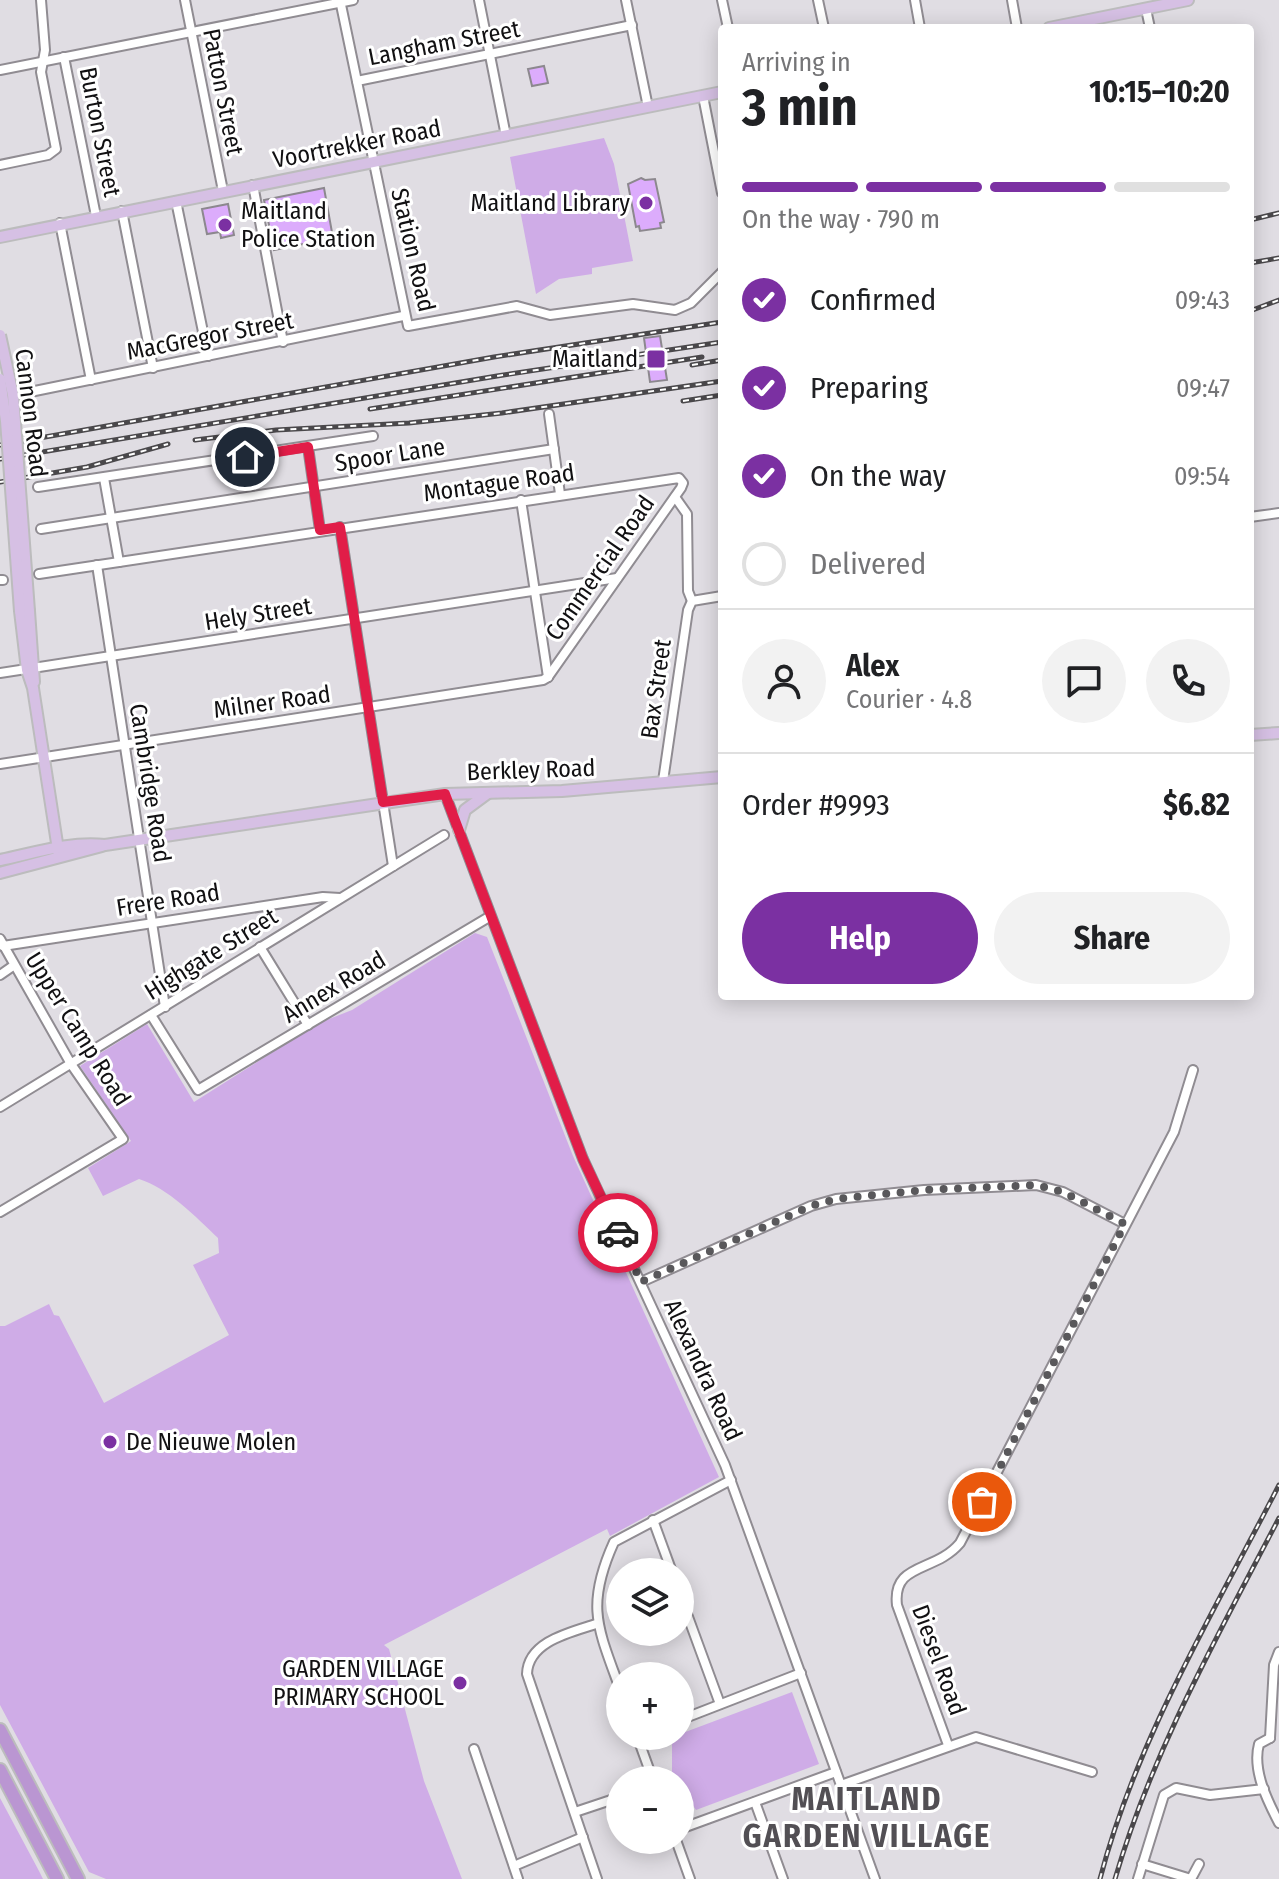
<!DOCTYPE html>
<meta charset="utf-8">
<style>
:root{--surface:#fff;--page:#f2f2f2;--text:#202124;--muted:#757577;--line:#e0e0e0;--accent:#7b30a2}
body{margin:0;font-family:"Fira Sans Condensed",sans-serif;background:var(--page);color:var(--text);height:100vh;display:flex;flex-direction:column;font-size:30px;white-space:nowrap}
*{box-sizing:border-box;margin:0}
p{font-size:26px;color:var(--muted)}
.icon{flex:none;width:44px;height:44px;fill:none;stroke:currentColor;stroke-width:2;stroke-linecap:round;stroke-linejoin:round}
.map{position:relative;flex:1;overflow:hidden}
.drawer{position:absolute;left:718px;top:24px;width:536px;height:976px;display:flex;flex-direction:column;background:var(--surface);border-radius:8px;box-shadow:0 4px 20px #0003}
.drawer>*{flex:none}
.tools{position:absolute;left:606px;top:1558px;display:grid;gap:16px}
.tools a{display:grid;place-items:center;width:88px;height:88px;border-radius:50%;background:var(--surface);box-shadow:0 4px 20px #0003;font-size:40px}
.pin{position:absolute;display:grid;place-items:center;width:68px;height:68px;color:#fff;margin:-34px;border:4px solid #fff;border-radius:50%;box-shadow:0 2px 8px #0007}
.courier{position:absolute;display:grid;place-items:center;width:80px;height:80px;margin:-40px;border:6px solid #e11d48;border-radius:50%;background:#fff;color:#222;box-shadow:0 2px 10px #0007}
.head em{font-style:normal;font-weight:700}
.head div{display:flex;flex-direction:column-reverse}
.head{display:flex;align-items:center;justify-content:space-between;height:136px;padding:0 24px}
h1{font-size:52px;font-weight:700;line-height:60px}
.bar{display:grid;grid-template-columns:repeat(4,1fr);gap:12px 8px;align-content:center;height:96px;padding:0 24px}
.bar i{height:10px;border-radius:6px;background:var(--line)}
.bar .on{background:var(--accent)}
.bar p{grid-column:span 4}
.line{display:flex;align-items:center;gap:20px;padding:0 24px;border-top:2px solid var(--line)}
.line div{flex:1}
.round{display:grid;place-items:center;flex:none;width:84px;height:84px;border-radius:42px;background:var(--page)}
ol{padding:0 24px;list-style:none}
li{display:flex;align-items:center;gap:24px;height:88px}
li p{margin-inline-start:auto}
li .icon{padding:8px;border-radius:50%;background:var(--accent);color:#fff;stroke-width:4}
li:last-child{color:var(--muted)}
li i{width:44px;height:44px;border:4px solid var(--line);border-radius:50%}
.button{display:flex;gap:16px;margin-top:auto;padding:16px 24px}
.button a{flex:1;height:92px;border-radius:48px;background:var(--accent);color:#fff;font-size:32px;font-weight:700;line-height:92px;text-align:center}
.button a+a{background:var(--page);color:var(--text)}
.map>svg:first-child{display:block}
.green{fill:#cface7}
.building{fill:#dcacfc;stroke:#8c888e;stroke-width:2}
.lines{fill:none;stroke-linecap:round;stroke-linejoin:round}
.minor-casing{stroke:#908c92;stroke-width:12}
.major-casing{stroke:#bcbcbd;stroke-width:14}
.highway-casing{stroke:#bcbcbd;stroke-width:16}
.minor{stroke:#fff;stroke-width:8}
.major{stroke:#d6c0e4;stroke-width:10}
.highway{stroke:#ba96d2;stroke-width:12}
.rail-casing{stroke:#4a484b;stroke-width:5}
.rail{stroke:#fff;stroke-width:2;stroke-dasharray:6;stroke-linecap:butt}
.major-bridge-casing{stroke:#bcbcbd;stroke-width:14;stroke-linecap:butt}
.major-bridge{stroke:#d6c0e4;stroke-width:10}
.done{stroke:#59585b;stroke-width:8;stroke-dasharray:0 14.4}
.route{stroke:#e11d48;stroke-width:10}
.poi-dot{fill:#7b30a2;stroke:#fff;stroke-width:3}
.labels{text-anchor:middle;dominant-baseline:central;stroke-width:6;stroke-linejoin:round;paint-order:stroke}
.street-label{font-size:24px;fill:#111012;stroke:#fff}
.poi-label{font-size:24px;fill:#111012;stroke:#fff;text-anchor:end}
.district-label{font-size:32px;font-weight:bold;letter-spacing:2px;fill:#524f54;stroke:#fff}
</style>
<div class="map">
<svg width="1279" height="1879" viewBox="0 0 1279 1879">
<rect width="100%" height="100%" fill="#e0dde3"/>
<g class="green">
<polygon points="604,138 614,164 633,261 592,268 592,274 559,279 536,294 510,157"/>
<path d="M 475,933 L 487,937 L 573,1156 L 719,1477 L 610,1536 L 607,1529 L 384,1645 L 389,1649 L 424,1781 L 462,1879 L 106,1879 L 89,1872 L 0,1705 L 0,1326 L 5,1326 L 49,1304 L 54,1315 L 59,1316 L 104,1403 L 229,1335 L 193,1265 L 219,1253 L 218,1238 C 196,1217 168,1188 139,1179 L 103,1196 L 88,1168 L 131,1141 L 80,1066 L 147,1024 L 194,1102 L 319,1023 L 352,1010 Z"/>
<polygon points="792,1692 819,1764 696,1810 680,1786 680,1780 672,1775 672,1737"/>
<polygon points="0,1798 39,1871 43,1879 0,1879"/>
</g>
<g class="building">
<polygon points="544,66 548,83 532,86 528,69"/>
<polygon points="641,178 645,180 655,179 664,222 660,223 661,228 640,231 639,226 636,227 628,184"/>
<polygon points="324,188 333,238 274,250 264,200"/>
<polygon points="228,204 234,235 221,238 220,232 207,234 202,209"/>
<polygon points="660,336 667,380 650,382 644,338"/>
</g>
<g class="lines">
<g class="minor-casing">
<g id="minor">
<polyline points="185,0 223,191"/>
<polyline points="340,0 408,326 517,306 550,315 633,304 675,310 691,303 722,272"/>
<polyline points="479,0 506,136"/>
<polyline points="626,0 648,107"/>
<polyline points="722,0 728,28"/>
<polyline points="818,0 824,28"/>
<polyline points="915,0 920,28"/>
<polyline points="1012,0 1017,28"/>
<polyline points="1146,9 1150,28"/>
<polyline points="64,57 96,216"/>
<polyline points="0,70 353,0"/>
<polyline points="357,81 632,25"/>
<polyline points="703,96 722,193"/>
<polyline points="0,165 48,155 56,149 41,72 45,50 41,0"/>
<polyline points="253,185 283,342"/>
<polyline points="176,201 208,356"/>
<polyline points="122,211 153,368"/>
<polyline points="60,223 91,380"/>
<polyline points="25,393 403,316"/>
<polyline points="549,414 560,494"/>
<polyline points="308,447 320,530"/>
<polyline points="104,478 119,562"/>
<polyline points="38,487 373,436"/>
<polyline points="675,497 687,514 688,591 692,601"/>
<polyline points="521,500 548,677"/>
<polyline points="1250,517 1279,513"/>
<polyline points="340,527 393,866"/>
<polyline points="41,529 554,449"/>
<polyline points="97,565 165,1007"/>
<polyline points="39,574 679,478 683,483 681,488 548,677"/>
<polyline points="0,580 3,580"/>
<polyline points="0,673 617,578"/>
<polyline points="0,764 543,680 548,677"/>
<polyline points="663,781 688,610 692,601 722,596"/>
<polyline points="445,794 583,1159 725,1465 875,1879"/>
<polyline points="0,939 71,1064 123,1139 0,1212"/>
<polyline points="3,946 323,897 340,898"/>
<polyline points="260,947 308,1025"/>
<polyline points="0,975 13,966"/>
<polyline points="151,1015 198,1090 489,917"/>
<polyline points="0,1107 444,835"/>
<polyline points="641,1282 811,1206 836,1199 924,1190 1036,1185 1063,1192 1125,1224"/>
<polyline points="653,1520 672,1572"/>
<polyline points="680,1595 720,1704"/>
<path d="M 596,1624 C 572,1632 528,1641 527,1674 L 597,1879"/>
<path d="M 620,1689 C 598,1628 585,1606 614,1542 L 731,1480"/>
<polyline points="680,1720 801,1673"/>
<polyline points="637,1736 653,1780"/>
<path d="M 1270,1738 L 1259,1744 C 1252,1770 1267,1800 1279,1823"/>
<polyline points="1270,1738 1274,1665 1279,1652"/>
<path d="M 948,1745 L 897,1605 C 892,1562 935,1573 960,1543 L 1174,1132 L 1193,1070"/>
<polyline points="474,1749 518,1879"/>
<polyline points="841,1785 976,1737 1092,1772"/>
<polyline points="755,1802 783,1879"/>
<polyline points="575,1812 620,1797"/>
<polyline points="680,1829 836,1772"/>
<polyline points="676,1840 690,1879"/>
<polyline points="1142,1864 1191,1879 1199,1864"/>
<polyline points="514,1866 583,1837"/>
<polyline points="1138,1879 1164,1795 1176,1788 1210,1795 1264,1789"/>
</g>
</g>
<g class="major-casing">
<g id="major">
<polyline points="1049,28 1188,0"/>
<polyline points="0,237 722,92"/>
<polyline points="20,611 27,670 33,688 59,856"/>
<polyline points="29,611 34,682"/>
<polyline points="1250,735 1279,733"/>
<polyline points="459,830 465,810 488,793"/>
<path d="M 0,860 C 34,853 70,841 105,845 L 445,794 L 562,791 L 722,777"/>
<polyline points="0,873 102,846"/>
</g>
</g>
<g class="highway-casing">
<g id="highway">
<polyline points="0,1730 78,1879"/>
<polyline points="0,1770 57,1879"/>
</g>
</g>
<use href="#minor" class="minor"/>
<use href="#major" class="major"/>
<use href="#highway" class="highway"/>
<g class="rail-casing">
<g id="rail">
<polyline points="1250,220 1279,213"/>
<polyline points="1250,263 1279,258"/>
<polyline points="1250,311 1279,300"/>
<polyline points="692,365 722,360"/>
<polyline points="683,401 722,395"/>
<polyline points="370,409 702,357"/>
<polyline points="195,440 276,430 409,423 502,413 722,381"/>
<polyline points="0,445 494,357 722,322"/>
<polyline points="0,459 497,376 722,342"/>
<polyline points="0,482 87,467 168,444"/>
<path d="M 1100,1879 C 1136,1740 1214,1612 1279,1485"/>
<path d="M 1115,1879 C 1152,1752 1218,1635 1279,1518"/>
</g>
</g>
<use href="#rail" class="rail"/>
<g class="major-bridge-casing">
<g id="major-bridge">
<polyline points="0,335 13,395 29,611"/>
<polyline points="0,379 6,421 20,611"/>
</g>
</g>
<use href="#major-bridge" class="major-bridge"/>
</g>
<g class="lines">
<polyline class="done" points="618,1233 641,1282 811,1206 836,1199 924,1190 1036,1185 1063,1192 1125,1224 982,1502"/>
<polyline class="route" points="245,457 308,447 320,530 340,527 383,802 445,794 583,1159 618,1233"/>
</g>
<g class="poi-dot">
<circle cx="646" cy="203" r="8"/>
<circle cx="225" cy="225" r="8"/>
<rect x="646" y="349" width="20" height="20" rx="4"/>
<circle cx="110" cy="1442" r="8"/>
<circle cx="460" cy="1683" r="8"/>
</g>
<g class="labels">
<g class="street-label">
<text transform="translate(444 43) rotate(-11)">Langham Street</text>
<text transform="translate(223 92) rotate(79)">Patton Street</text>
<text transform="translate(100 132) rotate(79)">Burton Street</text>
<text transform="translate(357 144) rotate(-11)">Voortrekker Road</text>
<text transform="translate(413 250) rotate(77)">Station Road</text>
<text transform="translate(210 336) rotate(-11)">MacGregor Street</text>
<text transform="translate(31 413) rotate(83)">Cannon Road</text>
<text transform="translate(390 455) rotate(-9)">Spoor Lane</text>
<text transform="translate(499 483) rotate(-8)">Montague Road</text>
<text transform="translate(600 568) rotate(-55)">Commercial Road</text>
<text transform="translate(258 614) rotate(-9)">Hely Street</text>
<text transform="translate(656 689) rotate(-82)">Bax Street</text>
<text transform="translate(272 702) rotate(-8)">Milner Road</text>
<text transform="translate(531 770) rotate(-2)">Berkley Road</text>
<text transform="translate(150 783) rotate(81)">Cambridge Road</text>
<text transform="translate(168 900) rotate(-9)">Frere Road</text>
<text transform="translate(211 954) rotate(-32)">Highgate Street</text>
<text transform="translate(334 987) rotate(-31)">Annex Road</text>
<text transform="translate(78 1029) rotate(58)">Upper Camp Road</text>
<text transform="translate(703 1370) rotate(65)">Alexandra Road</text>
<text transform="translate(939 1660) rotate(70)">Diesel Road</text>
</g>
<g class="poi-label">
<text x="630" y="203">Maitland Library</text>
<text x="241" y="211" text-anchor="start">Maitland<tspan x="241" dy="28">Police Station</tspan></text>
<text x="638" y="359">Maitland</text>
<text x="126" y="1442" text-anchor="start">De Nieuwe Molen</text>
<text x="444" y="1669">GARDEN VILLAGE<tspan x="444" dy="28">PRIMARY SCHOOL</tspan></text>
</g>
<g class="district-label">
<text x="867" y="1799">MAITLAND<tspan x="867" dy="37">GARDEN VILLAGE</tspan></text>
</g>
</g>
</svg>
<div class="tools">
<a><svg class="icon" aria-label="layers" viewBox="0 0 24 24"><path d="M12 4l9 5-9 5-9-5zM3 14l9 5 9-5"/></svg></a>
<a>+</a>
<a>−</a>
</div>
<div class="pin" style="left:982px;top:1502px;background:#ea580c"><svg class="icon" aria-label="bag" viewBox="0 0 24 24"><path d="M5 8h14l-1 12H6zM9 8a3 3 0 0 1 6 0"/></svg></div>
<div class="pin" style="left:245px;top:457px;background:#1f2937"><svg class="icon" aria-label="home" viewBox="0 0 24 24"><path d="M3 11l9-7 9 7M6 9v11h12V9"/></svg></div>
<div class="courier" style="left:618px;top:1233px"><svg class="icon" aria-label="car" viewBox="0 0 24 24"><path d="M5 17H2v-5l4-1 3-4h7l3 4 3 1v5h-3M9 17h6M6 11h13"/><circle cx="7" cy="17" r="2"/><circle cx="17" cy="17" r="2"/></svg></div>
<section class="drawer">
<div class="head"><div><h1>3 min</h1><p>Arriving in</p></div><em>10:15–10:20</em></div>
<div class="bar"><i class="on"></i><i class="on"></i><i class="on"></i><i></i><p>On the way · 790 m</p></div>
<ol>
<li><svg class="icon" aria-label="check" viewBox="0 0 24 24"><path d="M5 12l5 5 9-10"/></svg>Confirmed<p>09:43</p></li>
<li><svg class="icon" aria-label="check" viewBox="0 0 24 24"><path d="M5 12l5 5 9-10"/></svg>Preparing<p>09:47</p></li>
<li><svg class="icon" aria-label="check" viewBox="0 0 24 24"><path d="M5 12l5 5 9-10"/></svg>On the way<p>09:54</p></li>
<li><i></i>Delivered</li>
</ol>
<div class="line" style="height:144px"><a class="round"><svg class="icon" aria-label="person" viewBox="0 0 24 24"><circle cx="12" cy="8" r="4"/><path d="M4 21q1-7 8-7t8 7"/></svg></a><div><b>Alex</b><p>Courier · 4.8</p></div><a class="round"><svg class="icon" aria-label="chat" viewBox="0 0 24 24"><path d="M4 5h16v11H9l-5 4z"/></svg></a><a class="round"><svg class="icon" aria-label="phone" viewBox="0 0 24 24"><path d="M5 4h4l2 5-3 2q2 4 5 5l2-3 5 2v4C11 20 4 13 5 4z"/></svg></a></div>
<div class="line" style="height:104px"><div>Order #9993</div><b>$6.82</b></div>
<div class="button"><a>Help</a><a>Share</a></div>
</section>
</div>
